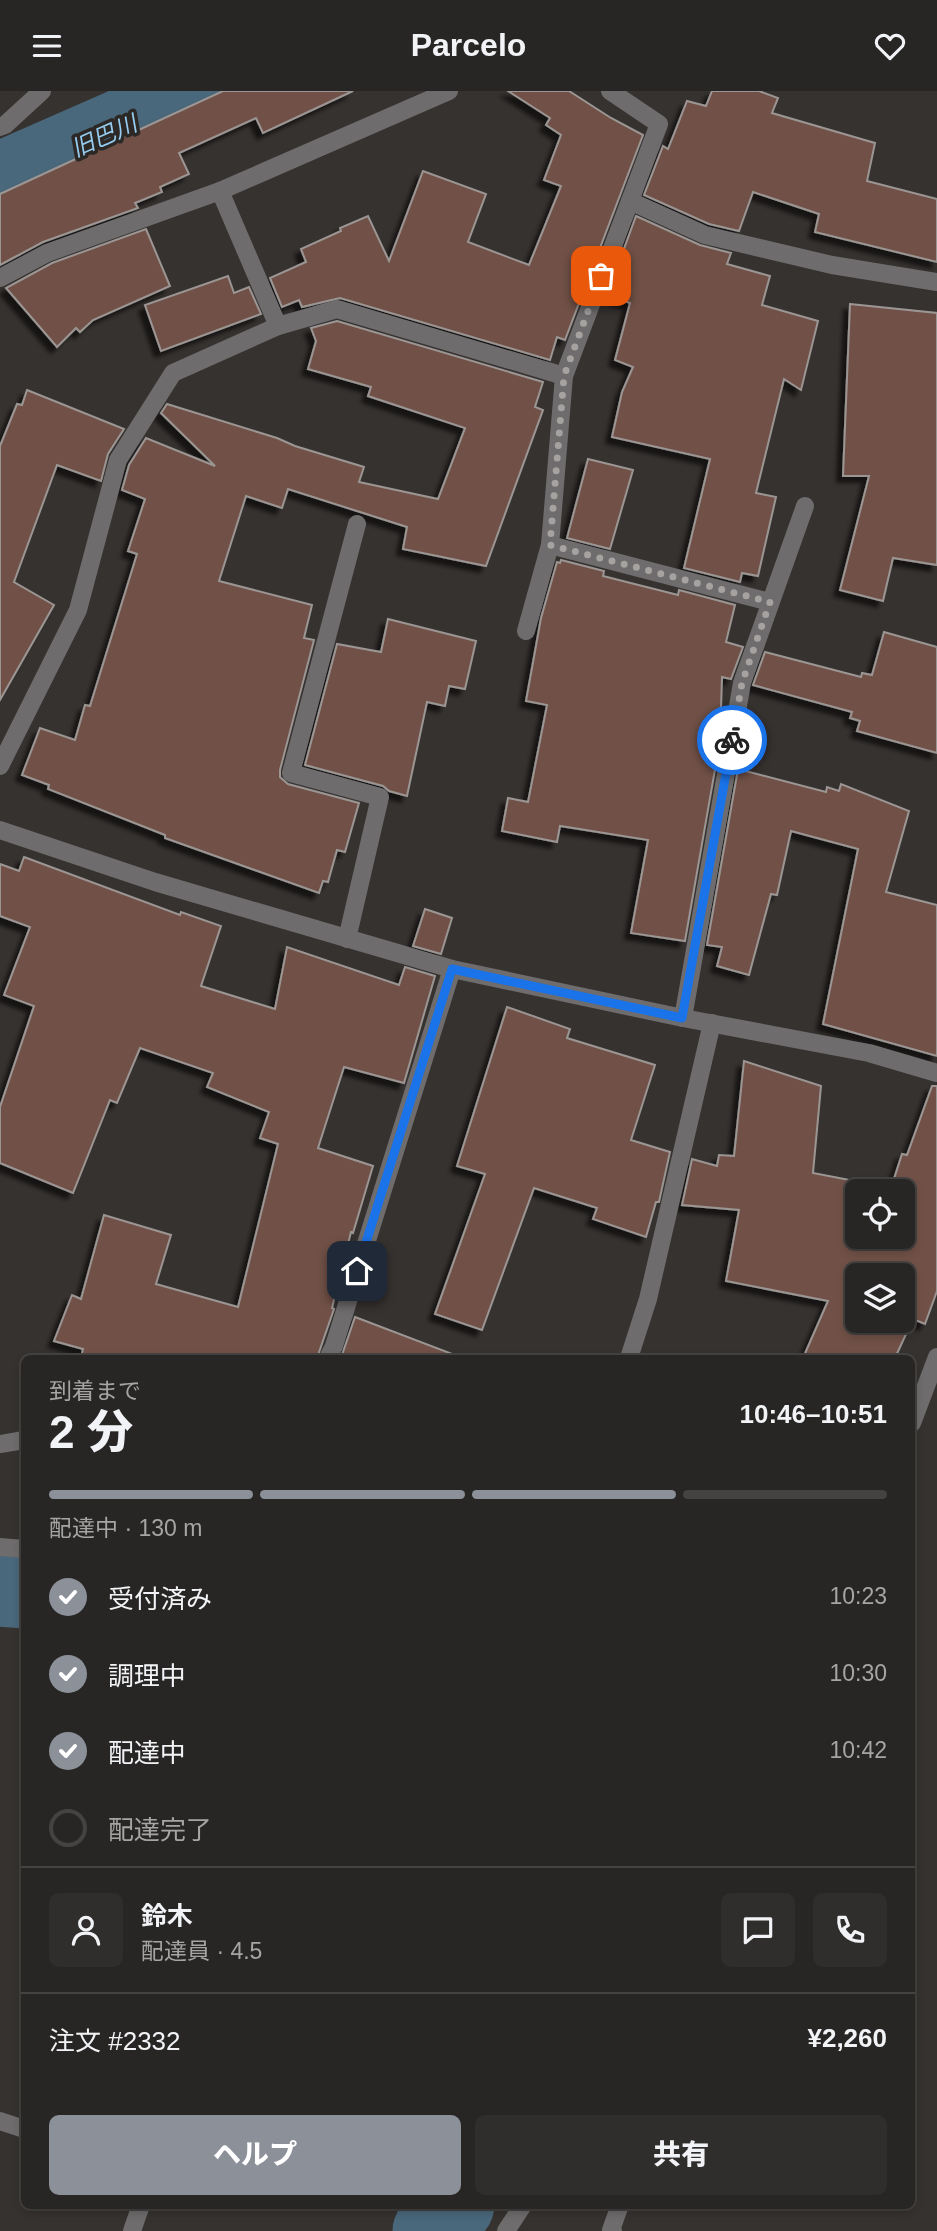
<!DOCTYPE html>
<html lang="ja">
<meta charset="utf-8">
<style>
:root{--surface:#282624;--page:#302e2c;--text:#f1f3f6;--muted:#a5a5a6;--line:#444341;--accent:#8c9099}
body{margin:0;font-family:Helvetica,"Noto Sans JP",sans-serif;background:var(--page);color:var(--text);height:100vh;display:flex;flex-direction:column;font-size:26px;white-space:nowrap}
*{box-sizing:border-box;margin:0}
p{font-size:23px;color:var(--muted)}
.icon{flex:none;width:38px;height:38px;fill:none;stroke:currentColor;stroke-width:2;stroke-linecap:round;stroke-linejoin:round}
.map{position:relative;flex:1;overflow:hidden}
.sheet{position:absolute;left:21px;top:1264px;width:894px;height:854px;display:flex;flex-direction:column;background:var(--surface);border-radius:10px;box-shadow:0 4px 10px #0003,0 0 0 2px var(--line)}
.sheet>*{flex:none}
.buttons{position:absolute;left:845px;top:1088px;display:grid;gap:14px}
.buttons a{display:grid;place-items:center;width:70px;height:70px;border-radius:10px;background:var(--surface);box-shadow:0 4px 10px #0003,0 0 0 2px var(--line);font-size:35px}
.pin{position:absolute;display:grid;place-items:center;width:60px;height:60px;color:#fff;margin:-30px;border-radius:14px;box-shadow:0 4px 10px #0006}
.courier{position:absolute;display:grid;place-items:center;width:70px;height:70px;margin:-35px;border:5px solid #1a73e8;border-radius:50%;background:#fff;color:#222;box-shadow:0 2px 9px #0007}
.headline em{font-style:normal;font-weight:800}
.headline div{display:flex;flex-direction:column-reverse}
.headline{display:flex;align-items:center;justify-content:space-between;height:119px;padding:0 28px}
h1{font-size:46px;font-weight:800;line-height:52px}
.bar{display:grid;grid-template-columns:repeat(4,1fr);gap:10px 7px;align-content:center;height:84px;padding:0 28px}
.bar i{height:9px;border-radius:5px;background:var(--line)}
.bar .current{background:var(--accent)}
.bar p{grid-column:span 4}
.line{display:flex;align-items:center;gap:18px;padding:0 28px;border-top:2px solid var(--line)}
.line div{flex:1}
.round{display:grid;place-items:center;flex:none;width:74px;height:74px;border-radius:10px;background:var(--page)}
ol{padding:0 28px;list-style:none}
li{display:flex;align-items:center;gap:21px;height:77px}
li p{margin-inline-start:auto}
li .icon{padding:7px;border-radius:50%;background:var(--accent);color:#fff;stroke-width:4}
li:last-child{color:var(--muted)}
li i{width:38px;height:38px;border:4px solid var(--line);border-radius:50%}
.cta{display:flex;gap:14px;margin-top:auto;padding:14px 28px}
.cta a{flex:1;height:80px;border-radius:10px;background:var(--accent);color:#fff;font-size:28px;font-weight:800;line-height:80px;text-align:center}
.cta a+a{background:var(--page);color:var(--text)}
header{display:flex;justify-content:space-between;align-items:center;height:91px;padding:0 28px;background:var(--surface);font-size:32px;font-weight:800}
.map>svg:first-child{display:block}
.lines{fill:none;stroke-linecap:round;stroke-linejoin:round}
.river{stroke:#4a687b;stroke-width:79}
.building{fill:#715147;stroke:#9b9694;stroke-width:2;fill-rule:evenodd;filter:url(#shadow)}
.minor{stroke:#6e6c6d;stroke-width:18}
.done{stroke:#a5a2a0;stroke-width:7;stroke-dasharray:0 12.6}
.route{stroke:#1a73e8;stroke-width:9}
.labels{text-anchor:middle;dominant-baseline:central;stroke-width:7;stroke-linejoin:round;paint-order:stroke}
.water-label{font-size:23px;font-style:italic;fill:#95ccf0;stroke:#2c2826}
</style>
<header><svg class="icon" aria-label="menu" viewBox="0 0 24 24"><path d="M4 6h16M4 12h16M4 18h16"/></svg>Parcelo<svg class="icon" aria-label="heart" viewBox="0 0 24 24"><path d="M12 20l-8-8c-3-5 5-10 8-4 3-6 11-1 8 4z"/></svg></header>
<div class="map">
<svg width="937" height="2140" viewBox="0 0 937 2140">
<defs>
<filter id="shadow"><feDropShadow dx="-6" dy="6" stdDeviation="2" flood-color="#0009"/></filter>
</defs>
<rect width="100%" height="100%" fill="#363230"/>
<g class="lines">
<g class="river">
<polyline points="0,91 207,0"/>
<polyline points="0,1496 24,1498"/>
<polyline points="432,2140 455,2114"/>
</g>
</g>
<g class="building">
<polygon points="223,0 353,0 263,42 256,27 179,62 189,83 160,96 162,101 135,112 138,117 43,151 0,174 0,103"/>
<polygon points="508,0 569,0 611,27 643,44 565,249 557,246 550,269 340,207 302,216 299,209 282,216 270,187 306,171 301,158 341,140 340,137 368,125 389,170 423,80 486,103 468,151 529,174 561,95 544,89 561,44 546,34 550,27"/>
<polygon points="712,0 759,0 778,7 772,22 875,52 867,90 937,108 937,171 815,141 819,123 753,101 739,140 709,133 644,104 663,55 668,58 687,10 706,15"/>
<polygon points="636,125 700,154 731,162 727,173 770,185 762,214 818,230 801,299 784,288 756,402 776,406 758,485 742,482 740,491 684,477 710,368 612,346 622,301 633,276 615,269 630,212 607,204"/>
<polygon points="146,138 170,195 93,229 80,241 76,237 57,256 6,197 52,172"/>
<polygon points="228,185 234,202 249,196 261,223 161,260 145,214"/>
<polygon points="850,213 937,222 937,474 893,467 883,510 840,499 869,385 843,385"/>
<polygon points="337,230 543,291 535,316 543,319 486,475 403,458 407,436 288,398 282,417 246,405 219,490 312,514 304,547 314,549 280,679 280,686 288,693 359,712 345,761 337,759 328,791 323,790 319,802 165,747 165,744 48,698 49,694 22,684 40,637 75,649 85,614 90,615 137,463 128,460 145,408 122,399 129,374 146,347 215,375 161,322 167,313 277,347 295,355 364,376 359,391 438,408 465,337 368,305 371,296 308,278 316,250 311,237"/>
<polygon points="27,299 124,338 108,363 101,390 57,374 14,491 54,514 0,609 0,355 17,313 22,314"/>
<polygon points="588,368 633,379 610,458 567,447"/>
<polygon points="561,469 604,480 603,485 678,504 679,499 735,514 726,551 743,556 731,588 722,586 720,650 685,850 631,842 648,749 560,735 557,751 502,740 508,707 528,711 547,614 526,610 541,527 557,471 560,472"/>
<polygon points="388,528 476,550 465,598 449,595 445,615 427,611 407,705 389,700 383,695 305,674 337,553 381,561"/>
<polygon points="884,541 937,556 937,662 857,640 860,630 850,627 852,621 753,594 765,561 861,586 862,582 872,584"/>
<polygon points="738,678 826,701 827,696 839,700 841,693 909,720 886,801 937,814 937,965 823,933 858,758 791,740 777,804 771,803 749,884 717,875 722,856 707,854"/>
<polygon points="24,766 180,824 181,821 221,835 201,895 275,918 287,856 399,894 405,876 435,885 404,992 344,976 318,1057 373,1075 353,1142 351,1141 332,1217 334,1218 317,1267 81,1267 83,1258 54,1250 72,1204 81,1208 104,1124 171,1144 156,1193 238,1216 278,1053 260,1047 269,1021 207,996 213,982 140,957 117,1012 110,1009 73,1102 0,1072 0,1016 34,915 4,904 30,836 0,825 0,773 19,780"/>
<polygon points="425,818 452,827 441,863 413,855"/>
<polygon points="507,916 570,938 567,947 655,974 631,1049 670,1061 659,1111 656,1111 646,1146 593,1128 597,1117 534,1097 482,1239 435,1223 485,1083 457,1075"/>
<path d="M 744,970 L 821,995 L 813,1082 L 891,1097 L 902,1063 L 907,1064 L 932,995 L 937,995 L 937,1200 L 925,1233 L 913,1228 L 895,1267 L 803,1267 L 828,1210 L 726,1190 L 739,1119 L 682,1114 L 692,1068 L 717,1075 L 719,1064 L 734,1065 ZM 858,1101 L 903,1101 L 903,1146 L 858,1146 ZM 858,1185 L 903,1185 L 903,1230 L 858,1230 Z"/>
<polygon points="355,1226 455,1264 454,1267 341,1267"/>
</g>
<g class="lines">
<g class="minor">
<polyline points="0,36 5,34 42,0"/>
<polyline points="220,100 278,235"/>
<polyline points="630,110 705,144 832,174 937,191"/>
<polyline points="0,187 47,162 220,100 449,0"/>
<polyline points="550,454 770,511"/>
<polyline points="526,540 550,454 564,285 659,33 610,0"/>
<polyline points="0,675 78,519 118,369 173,282 278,235 337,218 564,285"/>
<polyline points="0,739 155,791 452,878 683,927 869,962 937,982"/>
<polyline points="347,848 380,706 291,682 357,433"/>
<polyline points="683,927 742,592 805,415"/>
<polyline points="328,1267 334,1255 452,878"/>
<polyline points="629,1267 648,1208 712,932"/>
<polyline points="912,1332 937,1266"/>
<polyline points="0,1353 24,1349"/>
<polyline points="0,1456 24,1458"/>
<polyline points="0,2030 24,2038"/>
<polyline points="132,2140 141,2114"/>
<polyline points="506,2140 523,2114"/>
<polyline points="613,2140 611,2139 620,2114"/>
</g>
</g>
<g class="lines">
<polyline class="done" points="601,185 564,285 550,454 770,511 742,592 732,649"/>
<polyline class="route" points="357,1180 452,878 682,927 732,649"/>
</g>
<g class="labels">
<g class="water-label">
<text transform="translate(104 45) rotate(-24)">旧巴川</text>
</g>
</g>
</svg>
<div class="buttons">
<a><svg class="icon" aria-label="locate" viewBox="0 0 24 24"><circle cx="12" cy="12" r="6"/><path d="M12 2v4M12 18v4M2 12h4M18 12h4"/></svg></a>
<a><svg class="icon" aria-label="layers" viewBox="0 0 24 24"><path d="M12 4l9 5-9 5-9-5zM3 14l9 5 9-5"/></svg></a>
</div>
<div class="pin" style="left:601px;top:185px;background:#ea580c"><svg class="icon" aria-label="bag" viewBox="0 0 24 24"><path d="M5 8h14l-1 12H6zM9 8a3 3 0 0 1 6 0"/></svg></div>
<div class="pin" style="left:357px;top:1180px;background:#1f2937"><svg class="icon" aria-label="home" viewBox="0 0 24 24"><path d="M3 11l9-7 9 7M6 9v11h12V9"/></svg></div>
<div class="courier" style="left:732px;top:649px"><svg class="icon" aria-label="bike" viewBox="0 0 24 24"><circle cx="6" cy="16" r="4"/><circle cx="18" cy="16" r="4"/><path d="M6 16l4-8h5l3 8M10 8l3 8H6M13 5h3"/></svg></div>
<section class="sheet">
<div class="headline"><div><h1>2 分</h1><p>到着まで</p></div><em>10:46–10:51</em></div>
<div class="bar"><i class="current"></i><i class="current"></i><i class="current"></i><i></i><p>配達中 · 130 m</p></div>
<ol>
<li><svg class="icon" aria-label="check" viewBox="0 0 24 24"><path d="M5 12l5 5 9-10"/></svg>受付済み<p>10:23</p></li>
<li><svg class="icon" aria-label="check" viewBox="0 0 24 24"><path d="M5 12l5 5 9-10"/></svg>調理中<p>10:30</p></li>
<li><svg class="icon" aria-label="check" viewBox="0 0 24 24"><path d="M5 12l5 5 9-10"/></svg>配達中<p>10:42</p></li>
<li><i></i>配達完了</li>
</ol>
<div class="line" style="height:126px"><a class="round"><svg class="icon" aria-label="person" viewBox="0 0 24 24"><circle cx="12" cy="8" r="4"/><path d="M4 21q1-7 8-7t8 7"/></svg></a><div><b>鈴木</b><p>配達員 · 4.5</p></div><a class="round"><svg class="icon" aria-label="chat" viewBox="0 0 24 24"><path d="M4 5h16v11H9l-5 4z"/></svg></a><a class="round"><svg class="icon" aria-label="phone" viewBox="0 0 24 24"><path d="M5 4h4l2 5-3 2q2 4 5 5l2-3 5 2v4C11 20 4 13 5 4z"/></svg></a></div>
<div class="line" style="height:91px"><div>注文 #2332</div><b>¥2,260</b></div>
<div class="cta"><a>ヘルプ</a><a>共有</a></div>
</section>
</div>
